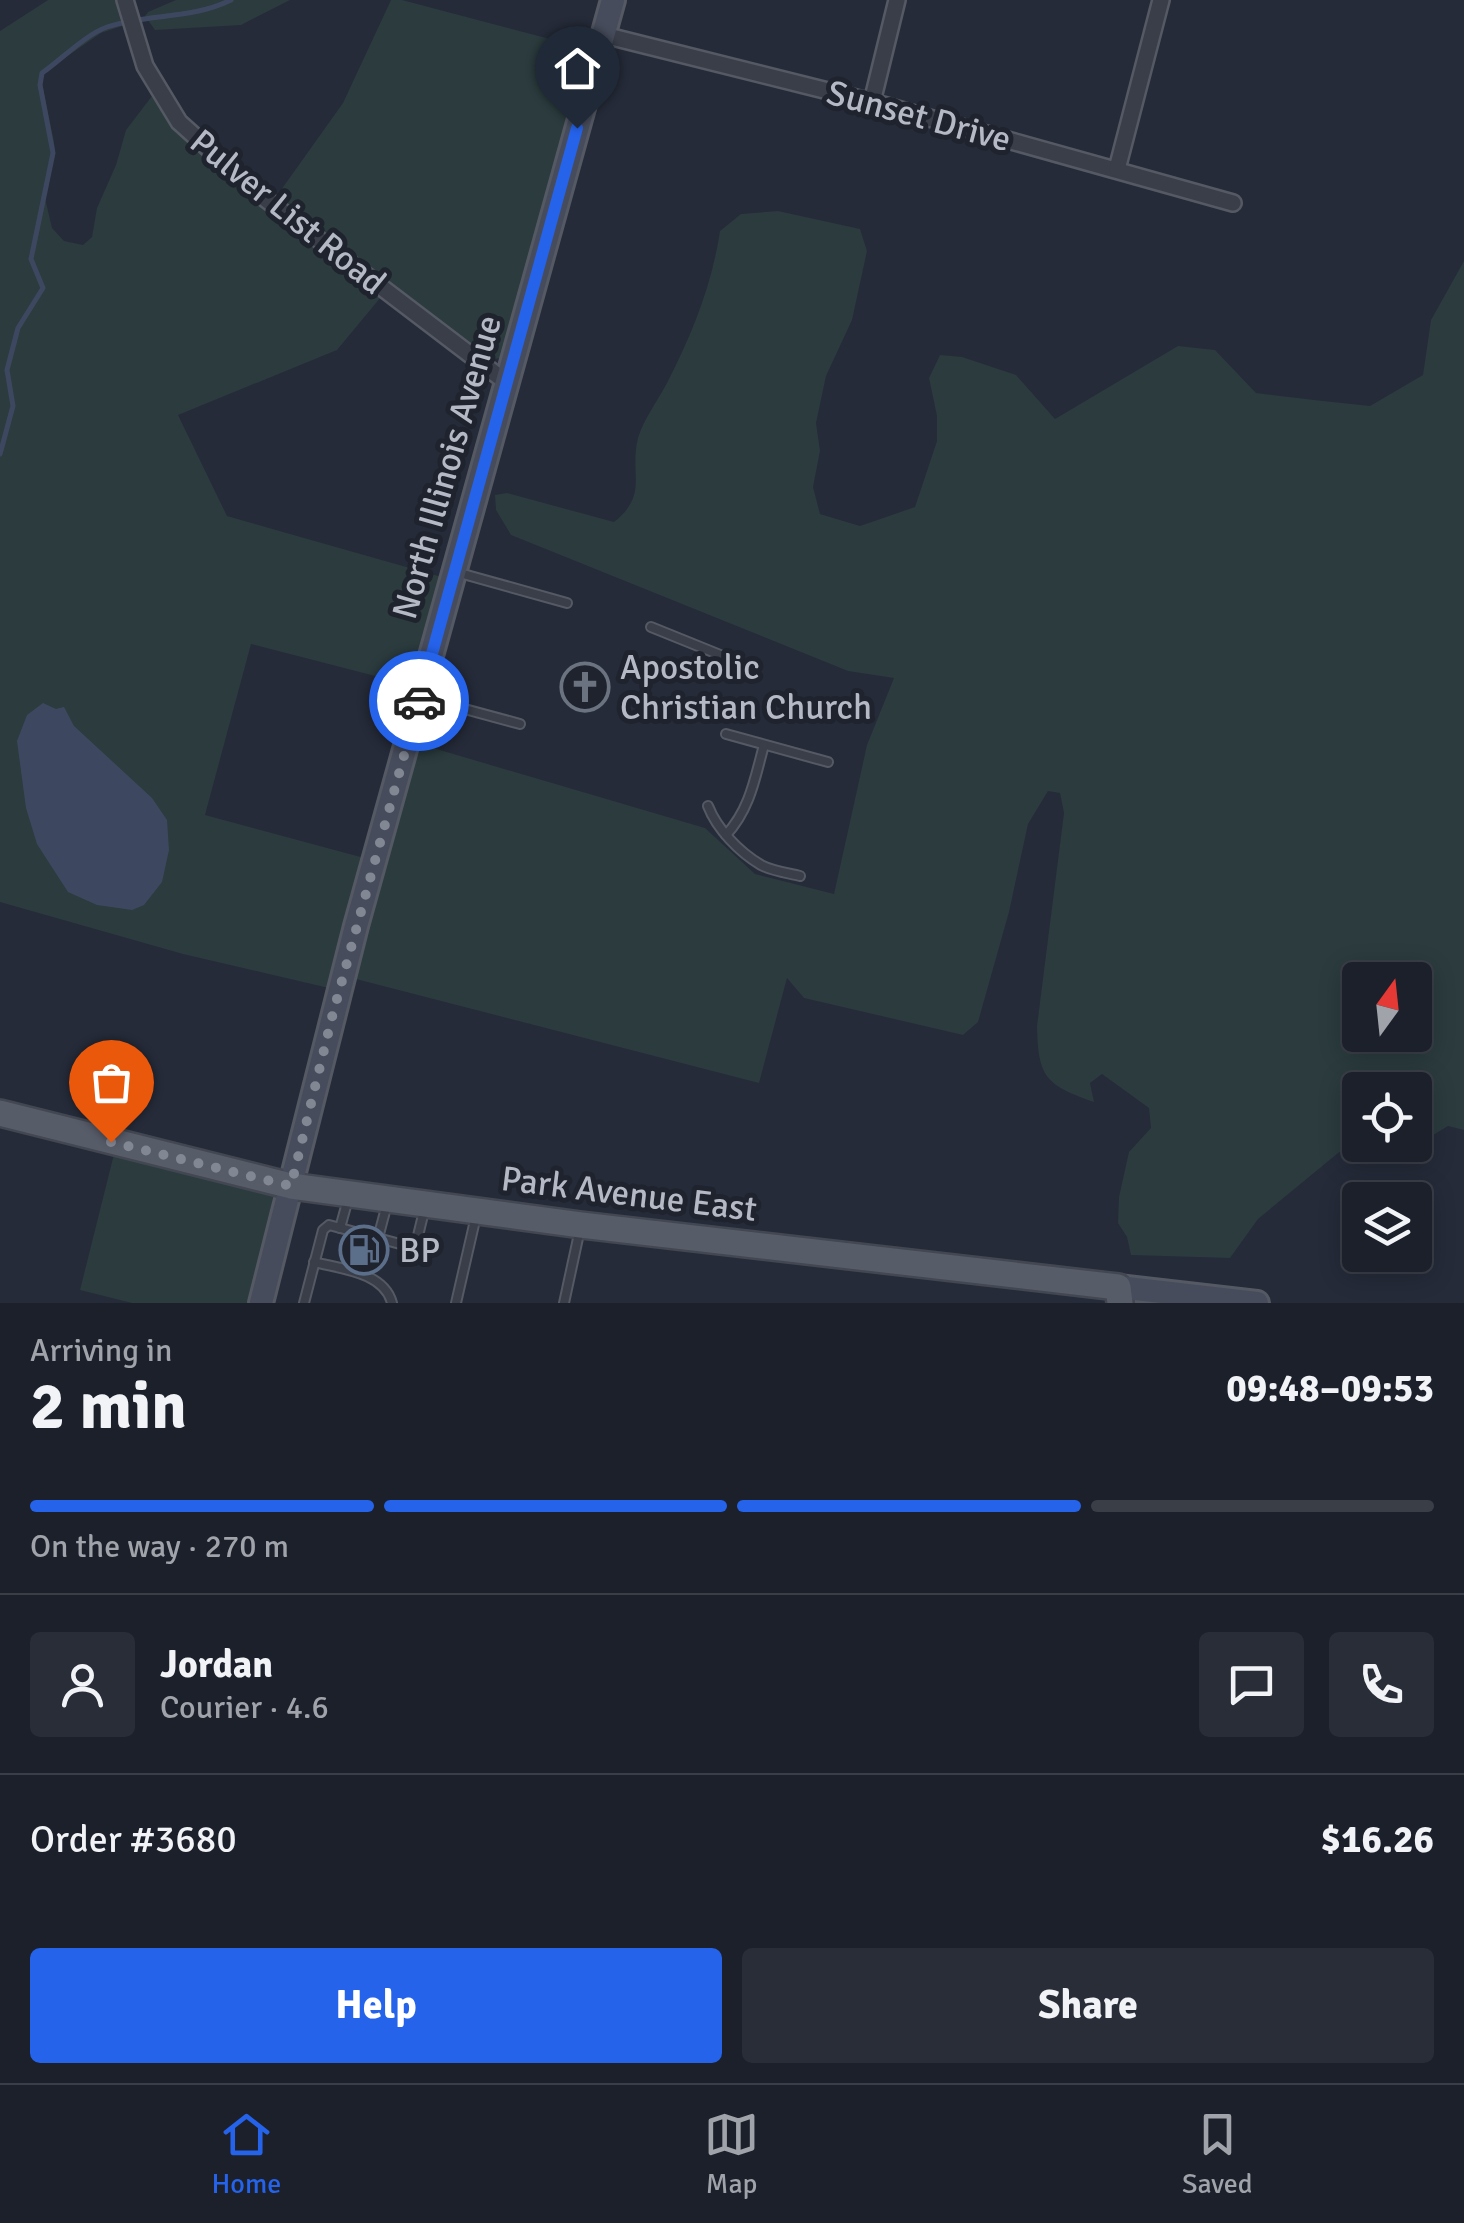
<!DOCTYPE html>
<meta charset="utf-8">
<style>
:root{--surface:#1c202b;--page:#292d37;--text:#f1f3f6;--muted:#a0a3a9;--line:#3a3e47;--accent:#2563eb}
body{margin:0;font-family:Signika,sans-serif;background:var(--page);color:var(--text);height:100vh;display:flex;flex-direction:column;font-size:38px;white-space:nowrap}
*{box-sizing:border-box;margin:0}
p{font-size:32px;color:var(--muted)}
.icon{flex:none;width:55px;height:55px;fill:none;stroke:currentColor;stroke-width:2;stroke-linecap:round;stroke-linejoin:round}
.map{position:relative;height:1303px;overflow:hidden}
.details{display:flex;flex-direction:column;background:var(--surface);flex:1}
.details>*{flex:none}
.needle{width:65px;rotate:15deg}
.buttons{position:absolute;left:1342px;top:962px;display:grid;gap:20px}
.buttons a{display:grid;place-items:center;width:90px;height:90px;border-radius:10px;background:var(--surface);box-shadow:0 5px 25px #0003,0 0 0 2px var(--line);font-size:50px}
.pin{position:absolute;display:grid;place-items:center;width:85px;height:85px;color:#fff;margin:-102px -42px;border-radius:50% 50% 50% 0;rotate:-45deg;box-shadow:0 0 10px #0007}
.pin .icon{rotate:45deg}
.courier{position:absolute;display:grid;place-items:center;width:100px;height:100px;margin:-50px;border:8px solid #2563eb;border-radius:50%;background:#fff;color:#222;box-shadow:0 2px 12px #0007}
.overview em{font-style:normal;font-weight:700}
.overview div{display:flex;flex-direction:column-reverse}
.overview{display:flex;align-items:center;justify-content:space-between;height:170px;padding:0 30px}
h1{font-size:65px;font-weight:700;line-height:75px}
.bar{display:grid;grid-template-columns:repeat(4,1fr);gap:15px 10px;align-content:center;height:120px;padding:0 30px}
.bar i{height:12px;border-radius:8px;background:var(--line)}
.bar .on{background:var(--accent)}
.bar p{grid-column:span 4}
.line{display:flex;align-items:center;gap:25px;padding:0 30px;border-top:2px solid var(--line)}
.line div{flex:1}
.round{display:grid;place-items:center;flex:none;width:105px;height:105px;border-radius:10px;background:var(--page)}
.button{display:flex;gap:20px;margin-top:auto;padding:20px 30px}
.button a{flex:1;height:115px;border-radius:10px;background:var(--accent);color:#fff;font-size:40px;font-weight:700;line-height:115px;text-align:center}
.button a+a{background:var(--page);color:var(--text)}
.tab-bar{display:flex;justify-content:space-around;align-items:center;height:140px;border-top:2px solid var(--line);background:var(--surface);font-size:28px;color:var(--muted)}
.tab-bar a{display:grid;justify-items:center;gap:5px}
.tab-bar .on{color:var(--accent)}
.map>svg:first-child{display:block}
.green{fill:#2b3b3e;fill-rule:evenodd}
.water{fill:#3d4860}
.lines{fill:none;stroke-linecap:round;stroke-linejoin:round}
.stream{stroke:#3d4860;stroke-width:5}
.lane-casing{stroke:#545964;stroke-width:12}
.street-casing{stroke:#545964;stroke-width:20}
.secondary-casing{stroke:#545964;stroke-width:28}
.primary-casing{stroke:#424752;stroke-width:30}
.lane{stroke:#393e49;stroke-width:8}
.street{stroke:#393e49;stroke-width:15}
.secondary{stroke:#474c5c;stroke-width:22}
.primary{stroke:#575c69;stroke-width:25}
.done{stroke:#828794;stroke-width:10;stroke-dasharray:0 18}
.route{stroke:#2563eb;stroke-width:12}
.labels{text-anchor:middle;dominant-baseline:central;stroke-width:10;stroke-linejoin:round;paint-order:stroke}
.street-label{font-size:35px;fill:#b4b9c5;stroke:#1e232e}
.poi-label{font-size:35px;fill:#b4b9c5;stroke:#1e232e;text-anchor:start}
</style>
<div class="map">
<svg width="1464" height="1303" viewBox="0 0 1464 1303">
<rect width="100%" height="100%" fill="#252b39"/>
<g class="green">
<path d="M 48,0 L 115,0 L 122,26 L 101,33 L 43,73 L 41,78 L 54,142 L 55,154 L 44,194 L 52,228 L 64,241 L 83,245 L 92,237 L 97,208 L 116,165 L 126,130 L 152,96 C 206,177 304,239 381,297 L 337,350 L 178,415 L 227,516 L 445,578 L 414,686 L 251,644 L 205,815 L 368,859 L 333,989 L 183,954 L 0,902 L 0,31 Z"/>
<polygon points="176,0 290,0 241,25 155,30 145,16 148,12"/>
<polygon points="391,0 402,0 592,50 506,357 489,360 276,197 343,103"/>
<path d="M 778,211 L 860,229 L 867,251 L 852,320 L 826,376 L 816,423 L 820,451 L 813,487 L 820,514 L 860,526 L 915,507 L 937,441 L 937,416 L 929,378 L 940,355 L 962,357 L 1016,375 L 1055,419 L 1178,346 L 1215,350 L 1256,393 L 1314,400 L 1370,406 L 1423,375 L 1431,320 L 1464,261 L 1464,1130 L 1448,1126 L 1425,1140 L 1415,1139 L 1415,1090 L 1360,1090 L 1360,1135 L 1258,1219 L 1230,1258 L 1131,1255 L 1127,1237 L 1118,1223 L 1119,1197 L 1129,1152 L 1151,1128 L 1149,1108 L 1102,1074 L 1090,1083 L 1094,1102 C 1046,1085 1038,1078 1037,1026 L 1064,813 L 1060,793 L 1048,791 L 1028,824 L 1009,912 L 978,1022 L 963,1035 L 804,998 L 787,978 L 759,1083 L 352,978 L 416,743 L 705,828 L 755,874 L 834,894 L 867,745 L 894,678 L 848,671 L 511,535 L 496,510 L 495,495 L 507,493 L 614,522 C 649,494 629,475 638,438 C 643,420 658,400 667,383 C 692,334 712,285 720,231 L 741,214 ZM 1360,980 L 1415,980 L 1415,1035 L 1360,1035 Z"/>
<polygon points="114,1154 279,1196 251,1303 132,1303 80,1290"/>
</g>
<polygon class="water" points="43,703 56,709 64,707 74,726 152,798 167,820 169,850 162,882 144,905 132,910 97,905 68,892 37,844 26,808 17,741 27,715"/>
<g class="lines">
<path class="stream" d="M 0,454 L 13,406 L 7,370 L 18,328 L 43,288 L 31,259 L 53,153 L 40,85 L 42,73 C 62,59 85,35 107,27 C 149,13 190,20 231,0"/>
<g class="lane-casing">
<g id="lane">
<polyline points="456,572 567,603"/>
<polyline points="651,627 745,665"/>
<polyline points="424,698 520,724"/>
<polyline points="726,734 828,762"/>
<path d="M 708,806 C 717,829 739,852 761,865 C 772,871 788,873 800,876"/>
<path d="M 726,835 C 750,809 755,778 764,745"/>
<polyline points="340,1228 348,1199"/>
<polyline points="378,1238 387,1204"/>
<path d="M 314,1262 C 341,1269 384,1272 392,1303"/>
<polyline points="304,1303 323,1230 329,1225 415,1248 424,1211"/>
<polyline points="456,1303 476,1216"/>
<polyline points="564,1303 580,1229"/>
</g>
</g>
<g class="street-casing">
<g id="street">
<polyline points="125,0 145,66 179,122 259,194 506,382"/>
<polyline points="604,35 872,102 1233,203"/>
<polyline points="872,102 897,0"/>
<polyline points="1117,169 1161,0"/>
</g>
</g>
<g class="secondary-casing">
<g id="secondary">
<polyline points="1118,1287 1257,1303"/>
<polyline points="261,1303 356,926 613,0"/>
</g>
</g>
<g class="primary-casing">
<polyline id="primary" points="0,1113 291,1186 581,1225 1118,1287 1120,1303"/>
</g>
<use href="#lane" class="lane"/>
<use href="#street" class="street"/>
<use href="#secondary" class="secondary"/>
<use href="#primary" class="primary"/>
</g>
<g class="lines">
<polyline class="done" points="111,1142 291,1186 332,1017 419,701"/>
<polyline class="route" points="419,701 577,128"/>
</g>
<defs>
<g id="church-ring" transform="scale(2.5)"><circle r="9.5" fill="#1e232e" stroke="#6b7280" stroke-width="1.5"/><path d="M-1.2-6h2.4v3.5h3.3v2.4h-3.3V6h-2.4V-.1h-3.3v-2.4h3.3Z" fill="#6b7280"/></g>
<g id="fuel-ring" transform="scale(2.5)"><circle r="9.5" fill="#1e232e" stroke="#5c6f8a" stroke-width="1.5"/><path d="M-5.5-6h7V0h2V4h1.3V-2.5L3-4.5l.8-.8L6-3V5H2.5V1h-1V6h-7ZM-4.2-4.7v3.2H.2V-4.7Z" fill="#5c6f8a"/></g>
</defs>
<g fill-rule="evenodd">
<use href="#church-ring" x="585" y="687"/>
<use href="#fuel-ring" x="364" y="1250"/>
</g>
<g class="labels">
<g class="street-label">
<text transform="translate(919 116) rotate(15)">Sunset Drive</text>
<text transform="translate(288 212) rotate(39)">Pulver List Road</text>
<text transform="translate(447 467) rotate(-74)">North Illinois Avenue</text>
<text transform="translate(629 1194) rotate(7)">Park Avenue East</text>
</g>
<g class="poi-label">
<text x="620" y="667">Apostolic<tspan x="620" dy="40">Christian Church</tspan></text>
<text x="399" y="1250">BP</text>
</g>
</g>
</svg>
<div class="buttons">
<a><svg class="needle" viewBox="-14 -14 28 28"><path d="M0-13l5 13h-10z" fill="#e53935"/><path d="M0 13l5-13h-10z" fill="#a0a3a9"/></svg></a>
<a><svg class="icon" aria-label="locate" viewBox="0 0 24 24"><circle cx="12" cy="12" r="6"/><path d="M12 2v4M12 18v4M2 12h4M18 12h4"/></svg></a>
<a><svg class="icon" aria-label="layers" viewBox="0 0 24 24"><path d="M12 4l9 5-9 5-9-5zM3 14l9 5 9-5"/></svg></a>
</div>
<div class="pin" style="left:111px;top:1142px;background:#ea580c"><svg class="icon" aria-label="bag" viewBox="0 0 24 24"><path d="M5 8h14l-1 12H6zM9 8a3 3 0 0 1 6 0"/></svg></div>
<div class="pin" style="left:577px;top:128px;background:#1f2937"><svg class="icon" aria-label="home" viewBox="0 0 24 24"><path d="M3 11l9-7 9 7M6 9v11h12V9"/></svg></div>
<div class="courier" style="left:419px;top:701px"><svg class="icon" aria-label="car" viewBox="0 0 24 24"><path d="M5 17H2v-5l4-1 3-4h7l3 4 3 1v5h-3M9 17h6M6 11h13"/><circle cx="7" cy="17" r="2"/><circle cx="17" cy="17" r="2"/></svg></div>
</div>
<section class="details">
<div class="overview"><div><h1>2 min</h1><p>Arriving in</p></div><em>09:48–09:53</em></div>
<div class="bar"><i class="on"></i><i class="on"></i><i class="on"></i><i></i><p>On the way · 270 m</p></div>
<div class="line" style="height:180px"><a class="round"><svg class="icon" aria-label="person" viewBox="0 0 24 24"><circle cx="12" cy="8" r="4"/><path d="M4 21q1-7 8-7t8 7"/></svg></a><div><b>Jordan</b><p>Courier · 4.6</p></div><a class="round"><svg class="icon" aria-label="chat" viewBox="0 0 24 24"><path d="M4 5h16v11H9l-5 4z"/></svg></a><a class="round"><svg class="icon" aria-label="phone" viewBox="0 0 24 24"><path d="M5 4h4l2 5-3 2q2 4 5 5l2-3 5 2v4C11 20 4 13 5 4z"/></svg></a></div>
<div class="line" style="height:130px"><div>Order #3680</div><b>$16.26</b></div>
<div class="button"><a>Help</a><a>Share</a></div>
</section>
<nav class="tab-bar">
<a class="on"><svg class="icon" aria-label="home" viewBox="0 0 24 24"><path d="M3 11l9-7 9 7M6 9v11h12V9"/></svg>Home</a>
<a><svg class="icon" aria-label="map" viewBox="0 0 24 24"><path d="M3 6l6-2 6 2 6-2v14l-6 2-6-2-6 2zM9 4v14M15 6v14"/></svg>Map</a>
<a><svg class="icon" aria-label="saved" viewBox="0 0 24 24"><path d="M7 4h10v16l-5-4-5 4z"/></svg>Saved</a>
</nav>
